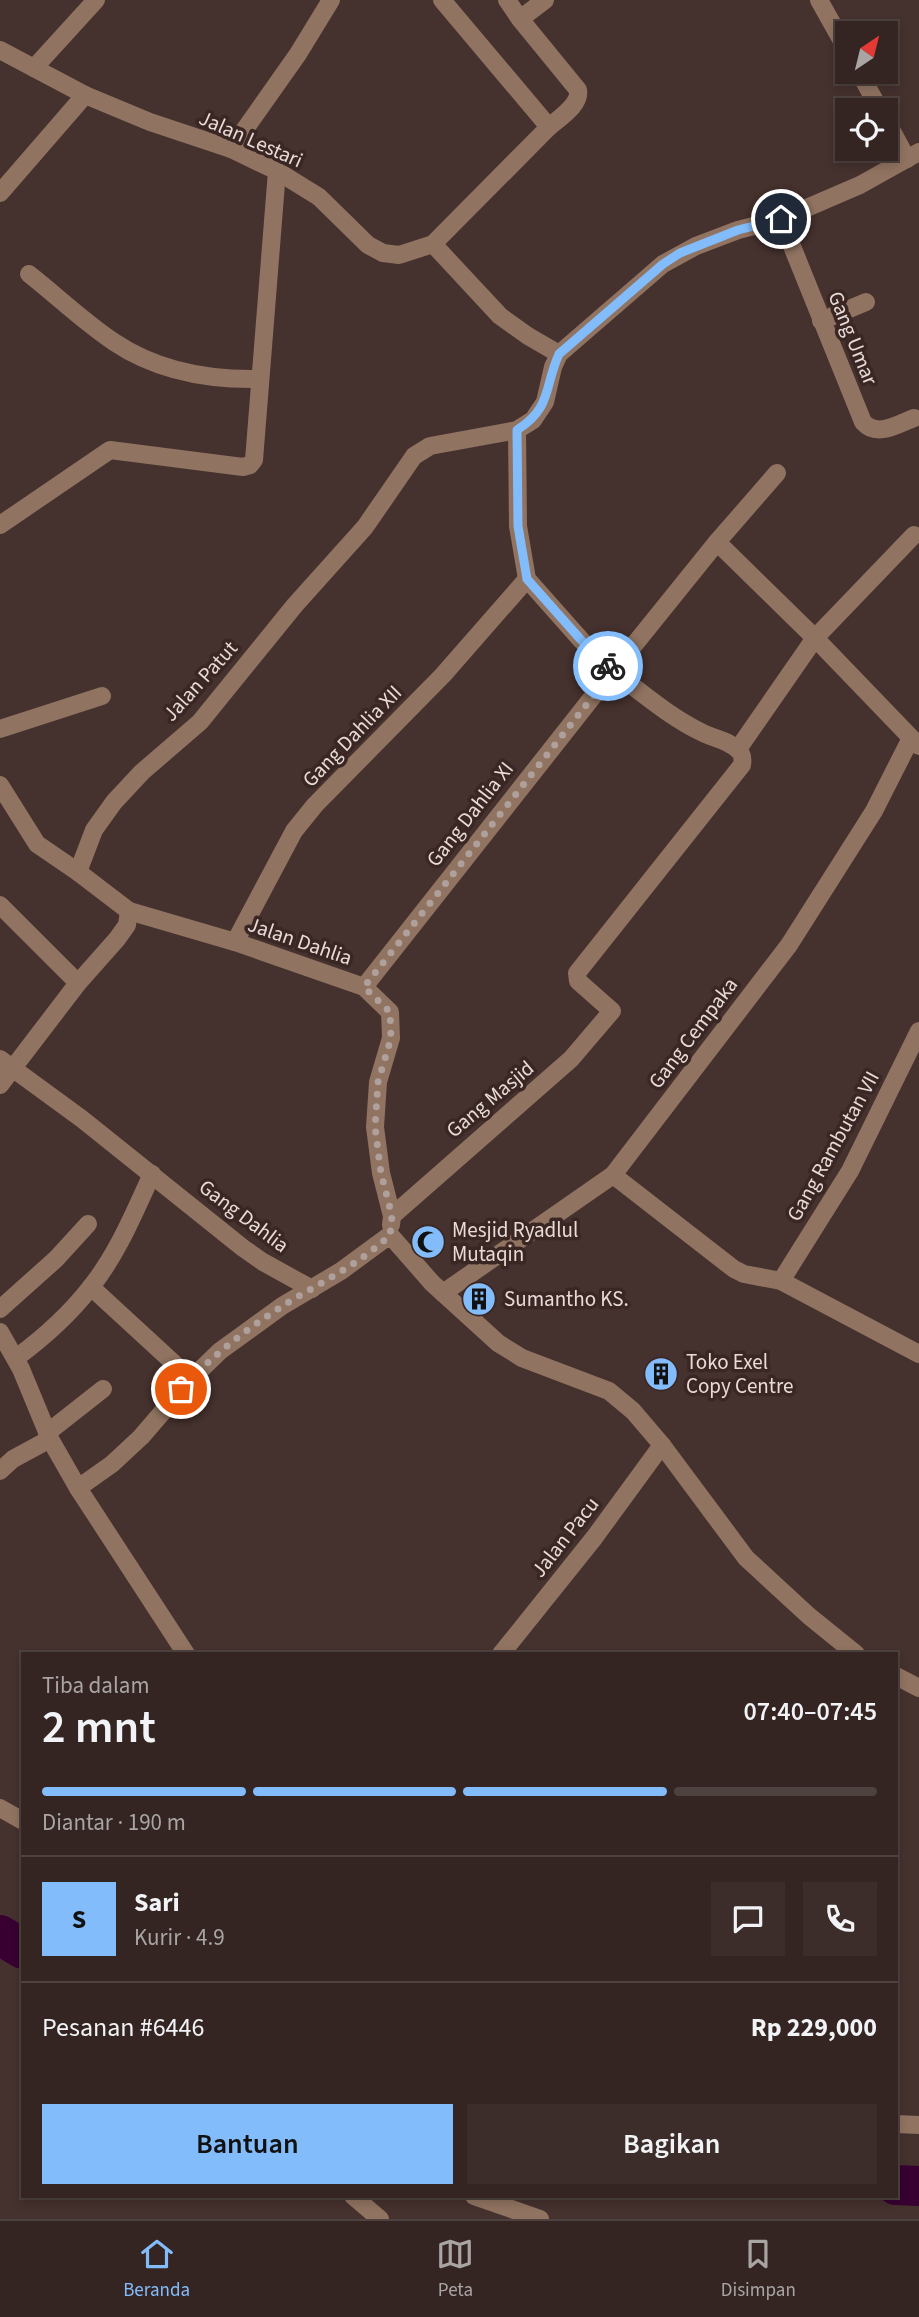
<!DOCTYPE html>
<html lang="id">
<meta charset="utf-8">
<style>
:root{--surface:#342522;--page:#3c2d2a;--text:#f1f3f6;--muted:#a9a5a5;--line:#4e4240;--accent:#83bcfb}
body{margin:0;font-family:"Source Sans 3",sans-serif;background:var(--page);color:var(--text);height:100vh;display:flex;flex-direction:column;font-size:26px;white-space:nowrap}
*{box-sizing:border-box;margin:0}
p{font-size:23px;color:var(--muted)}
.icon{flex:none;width:38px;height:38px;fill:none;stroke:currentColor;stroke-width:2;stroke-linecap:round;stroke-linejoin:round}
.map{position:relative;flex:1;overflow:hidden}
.details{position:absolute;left:21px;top:1652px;width:877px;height:546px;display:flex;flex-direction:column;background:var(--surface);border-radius:0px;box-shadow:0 4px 10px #0003,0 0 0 2px var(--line)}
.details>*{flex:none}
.needle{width:46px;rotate:35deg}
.fabs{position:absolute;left:835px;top:21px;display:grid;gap:14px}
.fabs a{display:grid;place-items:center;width:63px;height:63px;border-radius:0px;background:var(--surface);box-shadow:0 4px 10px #0003,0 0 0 2px var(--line);font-size:35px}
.pin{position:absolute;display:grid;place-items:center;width:60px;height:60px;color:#fff;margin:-30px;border:4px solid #fff;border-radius:50%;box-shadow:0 2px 7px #0007}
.courier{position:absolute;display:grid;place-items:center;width:70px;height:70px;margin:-35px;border:5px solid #83bcfb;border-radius:50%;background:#fff;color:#222;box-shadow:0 2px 9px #0007}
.summary em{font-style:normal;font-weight:600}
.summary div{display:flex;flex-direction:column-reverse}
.summary{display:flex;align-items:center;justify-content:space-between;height:119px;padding:0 21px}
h1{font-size:46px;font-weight:600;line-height:52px}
.bar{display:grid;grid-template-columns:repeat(4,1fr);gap:10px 7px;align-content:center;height:84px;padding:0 21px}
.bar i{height:9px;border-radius:5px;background:var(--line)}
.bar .selected{background:var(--accent)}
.bar p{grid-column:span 4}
.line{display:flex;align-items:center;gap:18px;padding:0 21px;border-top:2px solid var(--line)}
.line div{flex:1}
.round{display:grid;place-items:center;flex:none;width:74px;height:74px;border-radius:0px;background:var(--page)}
.action{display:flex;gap:14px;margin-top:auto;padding:14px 21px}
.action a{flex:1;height:80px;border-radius:0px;background:var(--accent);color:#111;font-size:28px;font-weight:600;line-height:80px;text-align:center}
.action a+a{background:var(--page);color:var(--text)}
.tab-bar{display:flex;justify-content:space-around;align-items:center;height:98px;border-top:2px solid var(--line);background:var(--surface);font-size:19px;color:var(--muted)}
.tab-bar a{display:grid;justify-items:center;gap:4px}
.tab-bar .selected{color:var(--accent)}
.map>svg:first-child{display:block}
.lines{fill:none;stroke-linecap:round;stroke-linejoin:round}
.river{stroke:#370031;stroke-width:40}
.minor{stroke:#907360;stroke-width:18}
.done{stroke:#afa09c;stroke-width:7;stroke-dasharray:0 12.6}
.route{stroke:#83bcfb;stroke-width:9}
.labels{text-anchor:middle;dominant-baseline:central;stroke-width:7;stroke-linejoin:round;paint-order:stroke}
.street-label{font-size:21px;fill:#e8dbd8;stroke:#3a2724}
.poi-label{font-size:21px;fill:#e8dbd8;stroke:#3a2724;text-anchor:start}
</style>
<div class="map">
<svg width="919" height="2219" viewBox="0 0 919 2219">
<rect width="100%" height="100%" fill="#45312e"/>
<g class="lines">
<g class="river">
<polyline points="0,1935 23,1949"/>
<polyline points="896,2185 919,2186"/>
</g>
<g class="minor">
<polyline points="507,0 520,19"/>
<path d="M 545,0 L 520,19 L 578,90 C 581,105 559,118 549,127"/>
<polyline points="819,0 847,50"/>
<polyline points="0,50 85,95 150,122 231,149 277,171 319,197 368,245 383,253 399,255 433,244 500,316 528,336 559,354"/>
<polyline points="34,68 96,0"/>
<polyline points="859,72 880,110"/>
<polyline points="886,120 907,159"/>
<polyline points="231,149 298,54 331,0"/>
<polyline points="0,193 85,95"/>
<path d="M 781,219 L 863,422 C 877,438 898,424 914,418"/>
<polyline points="433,244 549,127 442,0"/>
<path d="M 29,274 C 57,296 84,322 114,342 C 157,371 208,380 259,379"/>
<polyline points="821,321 866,302"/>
<polyline points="0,525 110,450 243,467 250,465 254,460 277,171"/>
<polyline points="717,542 777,473"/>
<polyline points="0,729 102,696"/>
<polyline points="738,749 815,638 914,535"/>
<polyline points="0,785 37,844 78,872"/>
<polyline points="0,905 78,983"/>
<polyline points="129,911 235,942 364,987 390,1012 391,1038 378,1082 375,1127 381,1173 392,1216 391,1225"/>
<polyline points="235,942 294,831 315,805 443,675 527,579"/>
<polyline points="364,987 613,671 582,641 527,579 518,526 517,430"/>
<polyline points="0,1059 82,1119 243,1248 263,1262 312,1289"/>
<polyline points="0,1085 78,983 117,939 127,925 129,911 78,872 94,830 114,802 142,772 200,722 295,605 365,527 414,456 430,446 517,430 533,420 545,402 553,367 559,354 663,264 696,246 738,230 781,219 860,185 919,152"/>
<polyline points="613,1175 734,1269 744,1274 781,1281 919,1354"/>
<path d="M 392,1216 L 571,1059 L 612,1011 L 578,981 L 577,973 L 742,765 C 743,759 743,754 738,750 C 728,740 715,739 703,733 C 670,717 642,693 613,671 L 717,542 L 815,638 L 919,746"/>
<polyline points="781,1281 850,1171 919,1031"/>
<polyline points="91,1287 191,1379"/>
<polyline points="443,1293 613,1175 789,945 874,811 911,738"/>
<polyline points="0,1309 56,1259 88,1224"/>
<polyline points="0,1332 21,1369 50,1439 78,1488 112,1464 141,1437 191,1379 220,1351 282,1306 341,1271 390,1235 432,1283 498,1343 522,1358 609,1391 633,1411 662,1445 746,1558 809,1616 856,1654"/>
<path d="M 16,1358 C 43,1338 69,1315 90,1288 C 117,1255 134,1213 152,1174"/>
<polyline points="47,1433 103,1389"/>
<polyline points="0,1471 13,1459 50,1439"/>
<polyline points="78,1488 186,1654"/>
<polyline points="501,1654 594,1538 662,1445"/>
<polyline points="896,1676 919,1688"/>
<polyline points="0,1808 23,1821"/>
<polyline points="896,2124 919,2125"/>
<polyline points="353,2196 380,2219"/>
<polyline points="474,2196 540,2219"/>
</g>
</g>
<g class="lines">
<path class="done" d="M 181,1389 C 210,1358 245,1330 281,1307 C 317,1284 359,1265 390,1235 L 392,1216 L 381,1173 L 375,1127 L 378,1082 L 391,1038 L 390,1012 L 364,987 L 613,671 L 608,666"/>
<path class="route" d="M 608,666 L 582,641 L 527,579 L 518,526 L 517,430 C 552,408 544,387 559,354 L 663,264 L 680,253 L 738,230 L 781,219"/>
</g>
<defs>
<g id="mosque-disc" transform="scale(1.75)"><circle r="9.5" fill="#83bcfb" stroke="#3a2724"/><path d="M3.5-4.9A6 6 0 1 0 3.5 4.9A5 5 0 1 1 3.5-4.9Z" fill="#111"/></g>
<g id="building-disc" transform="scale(1.75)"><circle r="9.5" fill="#83bcfb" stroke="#3a2724"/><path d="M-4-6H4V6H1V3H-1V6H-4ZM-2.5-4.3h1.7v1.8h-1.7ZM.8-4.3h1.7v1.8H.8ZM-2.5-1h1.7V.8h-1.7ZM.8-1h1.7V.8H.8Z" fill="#111"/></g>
</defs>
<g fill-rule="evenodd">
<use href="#mosque-disc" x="428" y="1242"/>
<use href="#building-disc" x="479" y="1299"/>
<use href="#building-disc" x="661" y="1374"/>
</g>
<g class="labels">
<g class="street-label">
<text transform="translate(251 139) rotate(24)">Jalan Lestari</text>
<text transform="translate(853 338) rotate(68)">Gang Umar</text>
<text transform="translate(200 681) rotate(-48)">Jalan Patut</text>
<text transform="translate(352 736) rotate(-46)">Gang Dahlia XII</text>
<text transform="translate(470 814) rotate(-52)">Gang Dahlia XI</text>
<text transform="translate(300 941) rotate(19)">Jalan Dahlia</text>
<text transform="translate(693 1033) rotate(-53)">Gang Cempaka</text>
<text transform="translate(490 1099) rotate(-40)">Gang Masjid</text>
<text transform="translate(833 1146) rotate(-61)">Gang Rambutan VII</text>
<text transform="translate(244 1216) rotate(37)">Gang Dahlia</text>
<text transform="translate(565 1537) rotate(-52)">Jalan Pacu</text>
</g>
<g class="poi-label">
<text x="452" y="1230">Mesjid Ryadlul<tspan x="452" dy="24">Mutaqin</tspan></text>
<text x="504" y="1299">Sumantho KS.</text>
<text x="686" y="1362">Toko Exel<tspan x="686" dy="24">Copy Centre</tspan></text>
</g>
</g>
</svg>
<div class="fabs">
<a><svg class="needle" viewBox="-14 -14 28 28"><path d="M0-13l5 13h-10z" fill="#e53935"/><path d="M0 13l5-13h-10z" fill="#a9a5a5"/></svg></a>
<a><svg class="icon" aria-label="locate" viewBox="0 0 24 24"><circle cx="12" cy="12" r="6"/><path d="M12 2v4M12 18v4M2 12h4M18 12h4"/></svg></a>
</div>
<div class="pin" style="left:181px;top:1389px;background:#ea580c"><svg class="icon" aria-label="bag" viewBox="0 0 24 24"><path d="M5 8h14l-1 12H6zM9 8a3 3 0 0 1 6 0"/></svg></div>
<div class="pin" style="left:781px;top:219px;background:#1f2937"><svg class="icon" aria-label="home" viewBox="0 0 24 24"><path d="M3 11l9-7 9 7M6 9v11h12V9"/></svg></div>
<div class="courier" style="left:608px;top:666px"><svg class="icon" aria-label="bike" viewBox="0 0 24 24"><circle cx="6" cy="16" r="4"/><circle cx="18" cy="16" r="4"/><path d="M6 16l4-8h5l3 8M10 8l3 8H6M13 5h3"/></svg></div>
<section class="details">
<div class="summary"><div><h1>2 mnt</h1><p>Tiba dalam</p></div><em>07:40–07:45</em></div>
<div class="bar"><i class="selected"></i><i class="selected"></i><i class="selected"></i><i></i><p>Diantar · 190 m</p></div>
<div class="line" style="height:126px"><b class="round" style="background:var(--accent);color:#111">S</b><div><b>Sari</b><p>Kurir · 4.9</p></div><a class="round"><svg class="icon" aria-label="chat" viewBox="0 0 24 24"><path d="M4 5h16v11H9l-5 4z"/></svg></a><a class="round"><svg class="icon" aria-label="phone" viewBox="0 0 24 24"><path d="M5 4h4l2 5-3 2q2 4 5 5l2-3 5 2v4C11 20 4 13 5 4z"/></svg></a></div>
<div class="line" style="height:91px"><div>Pesanan #6446</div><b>Rp 229,000</b></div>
<div class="action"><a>Bantuan</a><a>Bagikan</a></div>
</section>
</div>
<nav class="tab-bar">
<a class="selected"><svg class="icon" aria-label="home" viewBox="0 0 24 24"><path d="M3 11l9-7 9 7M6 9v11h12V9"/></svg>Beranda</a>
<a><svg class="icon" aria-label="map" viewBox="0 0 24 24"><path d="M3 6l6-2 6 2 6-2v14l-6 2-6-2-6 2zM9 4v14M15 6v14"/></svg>Peta</a>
<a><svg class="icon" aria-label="saved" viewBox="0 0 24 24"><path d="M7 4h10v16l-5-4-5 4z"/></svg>Disimpan</a>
</nav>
